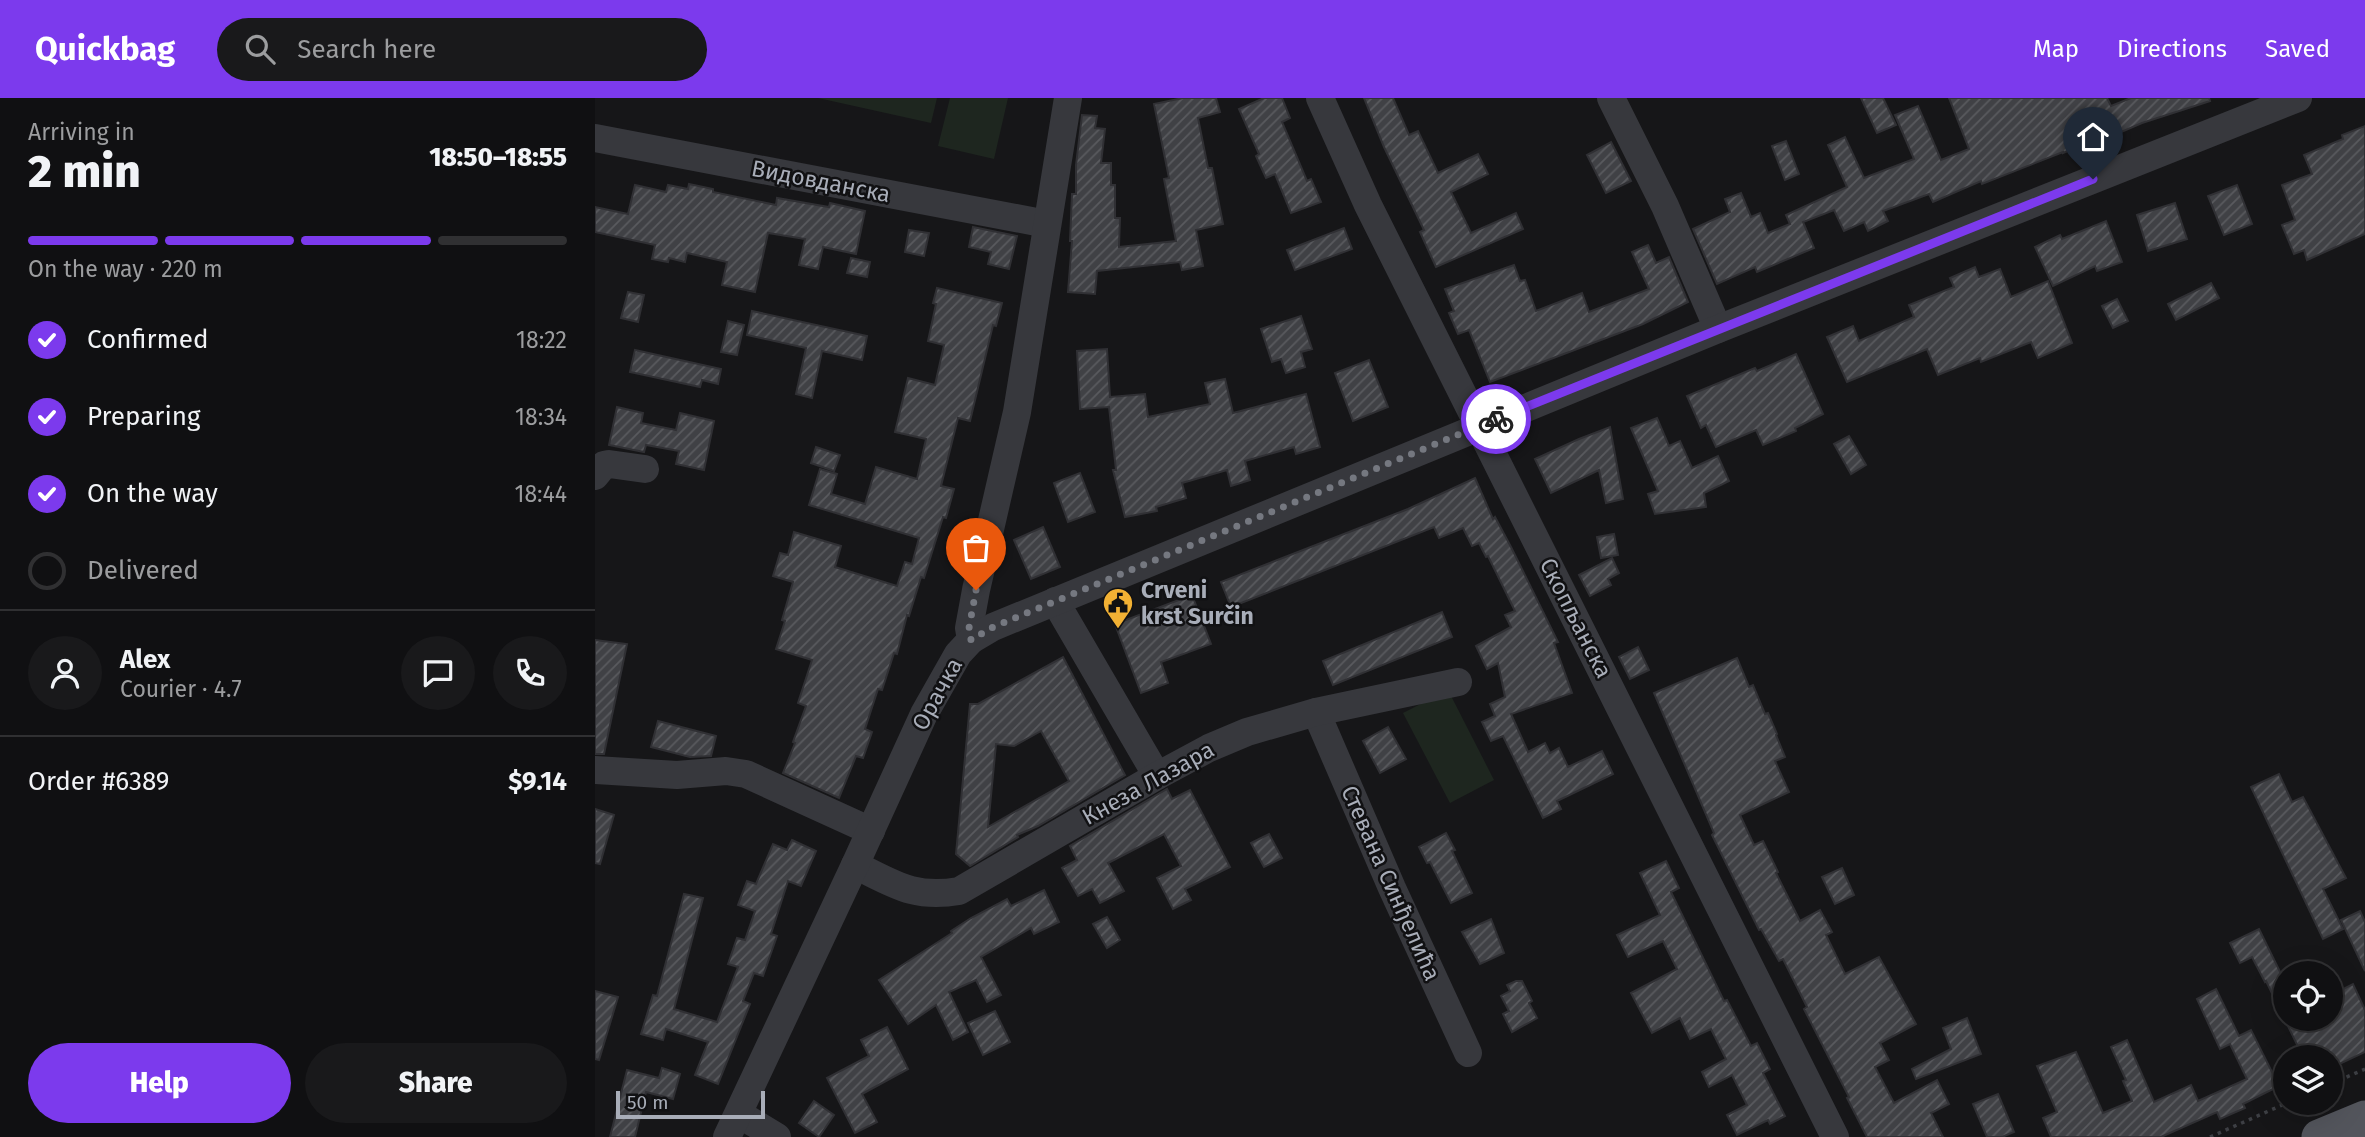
<!DOCTYPE html>
<meta charset="utf-8">
<style>
:root{--surface:#101012;--page:#19191b;--text:#f1f3f6;--muted:#9c9d9f;--line:#303032;--accent:#7c3aed}
body{margin:0;font-family:"Fira Sans",sans-serif;background:var(--page);color:var(--text);height:100vh;display:flex;flex-direction:column;font-size:26px;white-space:nowrap}
*{box-sizing:border-box;margin:0}
p{font-size:23px;color:var(--muted)}
.icon{flex:none;width:38px;height:38px;fill:none;stroke:currentColor;stroke-width:2;stroke-linecap:round;stroke-linejoin:round}
.map{position:relative;flex:1;overflow:hidden}
.side{display:flex;flex-direction:column;background:var(--surface);width:595px}
.side>*{flex:none}
.buttons{position:absolute;left:1678px;top:863px;display:grid;gap:14px}
.buttons a{display:grid;place-items:center;width:70px;height:70px;border-radius:50%;background:var(--surface);box-shadow:0 7px 28px #0002,0 0 0 2px var(--line);font-size:35px}
.scale{position:absolute;left:21px;bottom:18px;width:149px;box-sizing:border-box;padding-left:7px;border:4px solid #a8adb8;border-top:0;font-size:19px;line-height:24px;white-space:nowrap;color:#a8adb8;-webkit-text-stroke:5px #111113;paint-order:stroke}
.pin{position:absolute;display:grid;place-items:center;width:60px;height:60px;color:#fff;margin:-72px -30px;border-radius:50% 50% 50% 0;rotate:-45deg;box-shadow:0 0 7px #0007}
.pin .icon{rotate:45deg}
.courier{position:absolute;display:grid;place-items:center;width:70px;height:70px;margin:-35px;border:5px solid #7c3aed;border-radius:50%;background:#fff;color:#222;box-shadow:0 2px 9px #0007}
.overview em{font-style:normal;font-weight:800}
.overview div{display:flex;flex-direction:column-reverse}
.overview{display:flex;align-items:center;justify-content:space-between;height:119px;padding:0 28px}
h1{font-size:46px;font-weight:800;line-height:52px}
.bar{display:grid;grid-template-columns:repeat(4,1fr);gap:10px 7px;align-content:center;height:84px;padding:0 28px}
.bar i{height:9px;border-radius:5px;background:var(--line)}
.bar .active{background:var(--accent)}
.bar p{grid-column:span 4}
.line{display:flex;align-items:center;gap:18px;padding:0 28px;border-top:2px solid var(--line)}
.line div{flex:1}
.round{display:grid;place-items:center;flex:none;width:74px;height:74px;border-radius:37px;background:var(--page)}
ol{padding:0 28px;list-style:none}
li{display:flex;align-items:center;gap:21px;height:77px}
li p{margin-inline-start:auto}
li .icon{padding:7px;border-radius:50%;background:var(--accent);color:#fff;stroke-width:4}
li:last-child{color:var(--muted)}
li i{width:38px;height:38px;border:4px solid var(--line);border-radius:50%}
.primary-button{display:flex;gap:14px;margin-top:auto;padding:14px 28px}
.primary-button a{flex:1;height:80px;border-radius:42px;background:var(--accent);color:#fff;font-size:28px;font-weight:800;line-height:80px;text-align:center}
.primary-button a+a{background:var(--page);color:var(--text)}
header{display:flex;align-items:center;gap:42px;box-sizing:border-box;height:98px;padding:0 35px;background:var(--accent);color:#fff}
header strong{font-size:33px}
nav{display:flex;gap:38px;margin-inline-start:auto;font-size:24px}
.search{width:490px;height:63px;background:var(--page);display:flex;align-items:center;gap:18px;box-sizing:border-box;padding:0 24px;border-radius:38px;color:var(--muted);font-size:26px}
main{display:flex;flex:1;min-height:0}
.map>svg:first-child{display:block}
.pitch{fill:#1e261f}
.building{fill:url(#building-hatch);stroke:#303034;stroke-width:2;fill-rule:evenodd}
.lines{fill:none;stroke-linecap:round;stroke-linejoin:round}
.path{stroke:#3d3f44;stroke-width:3.5;stroke-dasharray:3.5 5;stroke-linecap:butt}
.minor{stroke:#37383d;stroke-width:28}
.major{stroke:#53555c;stroke-width:35}
.done{stroke:#757880;stroke-width:7;stroke-dasharray:0 12.6}
.route{stroke:#7c3aed;stroke-width:9}
.labels{text-anchor:middle;dominant-baseline:central;stroke-width:5;stroke-linejoin:round;paint-order:stroke}
.street-label{font-size:23px;fill:#a8adb8;stroke:#111113}
.poi-label{font-size:23px;font-weight:bold;fill:#a8adb8;stroke:#111113;text-anchor:start}
</style>
<header>
<strong>Quickbag</strong>
<div class="search"><svg class="icon" aria-label="search" viewBox="0 0 24 24"><circle cx="10" cy="10" r="6"/><path d="M15 15l6 6"/></svg>Search here</div>
<nav><a>Map</a><a>Directions</a><a>Saved</a></nav>
</header>
<main>
<section class="side">
<div class="overview"><div><h1>2 min</h1><p>Arriving in</p></div><em>18:50–18:55</em></div>
<div class="bar"><i class="active"></i><i class="active"></i><i class="active"></i><i></i><p>On the way · 220 m</p></div>
<ol>
<li><svg class="icon" aria-label="check" viewBox="0 0 24 24"><path d="M5 12l5 5 9-10"/></svg>Confirmed<p>18:22</p></li>
<li><svg class="icon" aria-label="check" viewBox="0 0 24 24"><path d="M5 12l5 5 9-10"/></svg>Preparing<p>18:34</p></li>
<li><svg class="icon" aria-label="check" viewBox="0 0 24 24"><path d="M5 12l5 5 9-10"/></svg>On the way<p>18:44</p></li>
<li><i></i>Delivered</li>
</ol>
<div class="line" style="height:126px"><a class="round"><svg class="icon" aria-label="person" viewBox="0 0 24 24"><circle cx="12" cy="8" r="4"/><path d="M4 21q1-7 8-7t8 7"/></svg></a><div><b>Alex</b><p>Courier · 4.7</p></div><a class="round"><svg class="icon" aria-label="chat" viewBox="0 0 24 24"><path d="M4 5h16v11H9l-5 4z"/></svg></a><a class="round"><svg class="icon" aria-label="phone" viewBox="0 0 24 24"><path d="M5 4h4l2 5-3 2q2 4 5 5l2-3 5 2v4C11 20 4 13 5 4z"/></svg></a></div>
<div class="line" style="height:91px"><div>Order #6389</div><b>$9.14</b></div>
<div class="primary-button"><a>Help</a><a>Share</a></div>
</section>
<div class="map">
<svg width="1770" height="1039" viewBox="0 0 1770 1039">
<defs>
<pattern id="building-hatch" width="6" height="6" patternUnits="userSpaceOnUse" patternTransform="scale(1.75)"><rect width="6" height="6" fill="#404145"/><path d="M-1 1l2-2M0 6l6-6M5 7l2-2" fill="none" stroke="#595a5e"/></pattern>
</defs>
<rect width="100%" height="100%" fill="#161618"/>
<g class="pitch">
<polygon points="223,0 342,0 336,25"/>
<polygon points="355,0 413,0 399,61 343,48"/>
<polygon points="853,592 899,682 855,705 808,615"/>
</g>
<g class="building">
<polygon points="588,0 621,0 625,14 603,20 613,70 617,70 628,126 601,132 608,168 587,172 585,164 502,173 500,196 473,194 477,143 475,143 477,96 481,96 481,67 487,17 502,18 500,30 510,31 506,65 516,65 516,87 520,87 520,120 525,120 524,149 581,143 569,81 574,80 559,6"/>
<polygon points="669,0 687,0 695,20 687,24 712,83 716,81 726,104 696,115 680,76 671,80 661,58 664,56 644,11"/>
<polygon points="769,0 798,0 814,37 823,33 843,75 883,56 893,76 856,94 876,135 921,115 928,131 841,169 825,134 829,132 789,49"/>
<polygon points="1266,0 1288,0 1301,27 1282,35"/>
<polygon points="1354,0 1512,0 1516,8 1536,0 1614,0 1615,3 1547,25 1510,41 1509,39 1468,55 1468,54 1387,86 1386,83 1338,104 1334,96 1288,113 1293,123 1273,133 1269,124 1249,133 1239,112 1208,124 1219,150 1162,174 1160,169 1122,186 1098,131 1135,114 1130,101 1146,95 1156,119 1165,115 1173,135 1195,126 1191,117 1252,89 1233,47 1250,39 1269,80 1319,61 1300,17 1323,8 1346,62 1374,51"/>
<polygon points="1770,28 1770,136 1712,162 1709,152 1699,156 1687,127 1700,122 1687,87 1717,76 1709,57 1748,41 1747,37"/>
<polygon points="1191,43 1204,76 1190,82 1177,48"/>
<polygon points="1016,44 1036,83 1011,95 992,57"/>
<polygon points="94,86 118,91 118,94 181,107 182,100 234,109 235,105 270,113 261,156 228,149 223,171 204,167 210,141 173,135 160,194 127,187 132,164 92,155 90,164 74,160 73,164 57,161 60,147 0,134 0,109 33,116 40,87 71,94 73,87 93,91"/>
<polygon points="1642,87 1657,126 1629,137 1613,98"/>
<polygon points="1580,105 1592,141 1553,153 1542,117"/>
<polygon points="1511,123 1527,164 1502,173 1500,168 1458,188 1440,149 1465,137 1467,141"/>
<polygon points="378,129 422,138 414,171 393,166 396,154 374,149"/>
<polygon points="749,130 757,151 700,172 692,152"/>
<polygon points="314,132 334,135 329,158 310,154"/>
<polygon points="1053,147 1061,165 1074,159 1093,204 1048,226 895,284 874,232 863,236 854,215 859,213 850,191 919,167 925,183 930,182 941,213 987,195 994,214 1054,191 1037,154"/>
<polygon points="256,160 275,164 272,179 252,175"/>
<polygon points="1380,169 1384,179 1405,171 1416,199 1453,183 1477,245 1443,260 1436,244 1386,264 1385,260 1343,277 1332,251 1252,284 1232,239 1258,228 1264,243 1319,219 1314,207 1359,189 1355,180"/>
<polygon points="1616,185 1624,200 1581,222 1573,206"/>
<polygon points="342,190 407,205 401,228 398,227 375,323 363,320 346,388 359,391 351,420 348,419 329,480 326,479 314,518 312,517 302,556 299,555 287,592 283,591 270,631 277,634 268,660 261,658 244,700 188,675 200,645 198,644 211,608 203,605 217,562 181,551 190,523 187,522 198,484 178,478 185,455 193,457 199,434 246,448 240,469 302,488 310,464 317,466 324,440 214,407 225,371 242,376 236,396 270,406 281,369 322,381 331,341 300,334 313,280 340,287 349,247 333,243 341,206 338,205"/>
<polygon points="33,194 49,197 43,224 26,220"/>
<polygon points="1522,201 1533,223 1518,230 1507,208"/>
<polygon points="157,213 272,238 267,262 227,253 217,300 201,296 211,250 152,237"/>
<polygon points="706,218 717,251 706,254 710,269 691,275 686,261 677,264 666,231"/>
<polygon points="133,223 149,227 142,257 126,254"/>
<polygon points="512,251 515,299 550,296 553,319 615,306 610,285 630,281 638,315 711,296 725,349 701,356 699,349 650,363 655,382 636,388 632,372 587,385 591,400 561,409 562,413 530,419 518,372 521,372 514,309 485,311 482,253"/>
<polygon points="40,252 126,271 123,286 107,282 105,289 35,274"/>
<polygon points="1201,256 1228,316 1200,330 1201,333 1168,347 1161,332 1121,349 1111,327 1106,330 1092,298 1160,270 1162,273"/>
<polygon points="774,262 793,309 758,323 740,275"/>
<polygon points="22,309 48,315 46,325 81,332 85,315 119,323 109,372 81,366 84,353 51,347 49,354 14,347"/>
<polygon points="1062,320 1074,348 1085,343 1097,370 1123,358 1134,383 1109,395 1111,409 1060,416 1053,396 1063,393 1036,330"/>
<polygon points="1015,329 1028,401 1011,405 1004,372 956,395 940,361 984,341"/>
<polygon points="1254,338 1271,367 1256,376 1239,346"/>
<polygon points="221,349 245,357 239,373 216,365"/>
<polygon points="485,375 500,414 473,424 459,385"/>
<polygon points="880,380 898,421 900,419 916,449 963,544 959,545 977,595 916,616 933,654 950,645 955,655 964,650 973,669 1007,653 1018,676 962,703 966,711 948,720 908,638 896,643 887,624 900,618 895,606 910,599 903,565 892,571 881,548 916,529 910,517 920,513 893,458 891,459 884,445 877,448 868,430 844,440 839,429 636,509 626,484 813,411"/>
<polygon points="448,429 465,469 436,481 419,442"/>
<polygon points="1019,436 1023,457 1006,460 1002,439"/>
<polygon points="1017,460 1024,475 1013,481 1016,487 995,498 984,477"/>
<polygon points="597,497 616,546 566,564 573,585 546,595 520,526"/>
<polygon points="847,514 857,539 738,587 728,563"/>
<polygon points="0,542 32,546 9,656 0,656"/>
<polygon points="1043,549 1054,572 1035,581 1024,559"/>
<path d="M 468,559 L 530,677 L 443,728 L 422,737 L 423,739 L 375,768 L 361,756 L 375,606 L 383,606 ZM 446,633 L 474,683 L 393,729 L 401,646 L 419,648 Z"/>
<polygon points="1142,560 1154,589 1158,587 1170,616 1173,615 1182,636 1181,637 1190,659 1180,663 1194,694 1145,717 1159,747 1168,743 1183,774 1181,775 1205,823 1225,812 1237,834 1231,837 1250,876 1284,859 1321,926 1285,945 1294,962 1280,969 1299,1005 1342,982 1354,1006 1336,1015 1348,1039 1272,1039 1252,1000 1254,999 1209,911 1212,909 1188,861 1184,863 1166,831 1164,832 1117,737 1119,735 1059,595"/>
<polygon points="63,623 121,638 116,658 95,659 56,649"/>
<polygon points="793,629 811,661 785,675 768,643"/>
<polygon points="1684,676 1697,704 1708,699 1751,780 1728,791 1748,831 1728,841 1656,689"/>
<polygon points="572,691 577,701 595,692 635,769 590,791 596,802 578,811 562,780 586,768 569,736 513,765 529,793 505,805 497,791 483,798 467,770 482,762 475,748"/>
<polygon points="0,711 19,717 5,766 0,765"/>
<polygon points="851,735 860,752 857,753 877,795 856,805 835,764 832,765 824,749"/>
<polygon points="674,736 687,760 669,769 656,745"/>
<polygon points="197,742 221,753 206,788 193,783 176,836 182,838 168,878 159,875 148,903 155,906 123,986 100,977 113,944 71,931 68,942 46,936 58,897 62,898 89,796 108,800 79,911 122,924 143,869 133,866 142,840 150,842 160,813 143,807 152,783 161,786 178,746 192,752"/>
<polygon points="1071,763 1084,790 1076,794 1129,903 1132,902 1156,948 1162,945 1175,971 1168,975 1190,1018 1175,1026 1173,1022 1142,1037 1132,1017 1152,1007 1137,977 1114,989 1107,974 1131,961 1116,931 1095,941 1085,920 1057,935 1036,895 1082,871 1068,843 1033,859 1022,837 1065,817 1045,775"/>
<polygon points="1247,770 1259,797 1240,806 1227,779"/>
<polygon points="449,792 464,824 439,836 436,830 386,859 406,897 392,904 381,882 354,894 373,934 358,942 341,907 313,926 284,882 357,835 356,833 376,820 412,801 416,808"/>
<polygon points="1765,813 1770,824 1770,873 1746,822"/>
<polygon points="512,819 525,842 512,850 498,826"/>
<polygon points="896,821 909,855 885,866 867,834"/>
<polygon points="1664,831 1690,884 1690,920 1736,920 1736,897 1758,886 1770,912 1770,954 1736,970 1736,959 1708,959 1671,883 1670,884 1657,859 1645,865 1635,845"/>
<polygon points="921,883 927,883 937,903 934,905 942,920 917,934 908,916 914,913 906,898 915,893 912,887"/>
<polygon points="1621,891 1644,938 1656,932 1684,988 1648,1006 1650,1010 1625,1021 1622,1014 1566,1039 1456,1039 1448,1020 1462,1014 1442,968 1481,954 1508,1015 1537,1003 1528,983 1531,982 1516,949 1532,942 1559,1004 1596,987 1603,1003 1652,981 1635,946 1625,951 1602,901"/>
<polygon points="0,893 23,899 4,962 0,961"/>
<polygon points="400,913 415,944 388,957 373,925"/>
<polygon points="1372,920 1386,956 1321,981 1317,971 1356,951 1348,930"/>
<polygon points="292,929 313,971 267,996 282,1024 260,1035 232,980 274,958 266,942"/>
<polygon points="67,970 85,976 78,1001 51,994 40,1039 15,1039 32,972 64,980"/>
<polygon points="1403,996 1419,1034 1407,1039 1392,1039 1378,1006"/>
<polygon points="219,1003 239,1017 224,1039 204,1025"/>
</g>
<g class="lines">
<g class="path">
<polyline points="1736,986 1770,971"/>
<polyline points="1615,1039 1694,1004"/>
</g>
<g class="minor">
<polyline points="725,0 773,107 1240,1039"/>
<polyline points="1016,0 1070,108 1123,231"/>
<polyline points="0,40 452,126"/>
<polyline points="0,378 9,367 14,366 50,371"/>
<polyline points="460,503 562,678"/>
<polyline points="376,542 374,530 381,492 422,314 473,0"/>
<polyline points="721,614 797,790 873,955"/>
<polyline points="0,672 82,677 131,673 151,676 276,733"/>
<path d="M 260,767 C 299,786 319,801 364,793 L 562,678 L 614,650 L 652,634 L 721,614 L 863,584"/>
<polyline points="144,1016 182,1039"/>
<polyline points="132,1039 260,767 329,616 363,556 376,542 398,529 1123,231 1703,0"/>
</g>
<polyline class="major" points="1724,1039 1770,1020"/>
</g>
<g class="lines">
<polyline class="done" points="381,492 374,530 376,542 398,529 901,321"/>
<polyline class="route" points="901,321 1498,81"/>
</g>
<defs>
<g id="civic-pin" transform="scale(1.575)"><path d="M0 17L-7.5 6A9.5 9.5 0 1 1 7.5 6Z" fill="#f2b134" stroke="#111113"/><path d="M-.6-6.5H3V-4.5H.6V-3L4-1V1h2V6H-6V1h2V-1L-.6-3ZM-1.2 2.5V6h2.4V2.5Z" fill="#111"/></g>
</defs>
<g fill-rule="evenodd">
<use href="#civic-pin" x="523" y="505"/>
</g>
<g class="labels">
<g class="street-label">
<text transform="translate(226 83) rotate(11)">Видовданска</text>
<text transform="translate(981 520) rotate(63)">Скопљанска</text>
<text transform="translate(342 596) rotate(-61)">Орачка</text>
<text transform="translate(553 685) rotate(-29)">Кнеза Лазара</text>
<text transform="translate(796 785) rotate(66)">Стевана Синђелића</text>
</g>
<g class="poi-label">
<text x="546" y="492">Crveni<tspan x="546" dy="26">krst Surčin</tspan></text>
</g>
</g>
</svg>
<div class="buttons">
<a><svg class="icon" aria-label="locate" viewBox="0 0 24 24"><circle cx="12" cy="12" r="6"/><path d="M12 2v4M12 18v4M2 12h4M18 12h4"/></svg></a>
<a><svg class="icon" aria-label="layers" viewBox="0 0 24 24"><path d="M12 4l9 5-9 5-9-5zM3 14l9 5 9-5"/></svg></a>
</div>
<div class="scale">50 m</div>
<div class="pin" style="left:381px;top:492px;background:#ea580c"><svg class="icon" aria-label="bag" viewBox="0 0 24 24"><path d="M5 8h14l-1 12H6zM9 8a3 3 0 0 1 6 0"/></svg></div>
<div class="pin" style="left:1498px;top:81px;background:#1f2937"><svg class="icon" aria-label="home" viewBox="0 0 24 24"><path d="M3 11l9-7 9 7M6 9v11h12V9"/></svg></div>
<div class="courier" style="left:901px;top:321px"><svg class="icon" aria-label="bike" viewBox="0 0 24 24"><circle cx="6" cy="16" r="4"/><circle cx="18" cy="16" r="4"/><path d="M6 16l4-8h5l3 8M10 8l3 8H6M13 5h3"/></svg></div>
</div>
</main>
